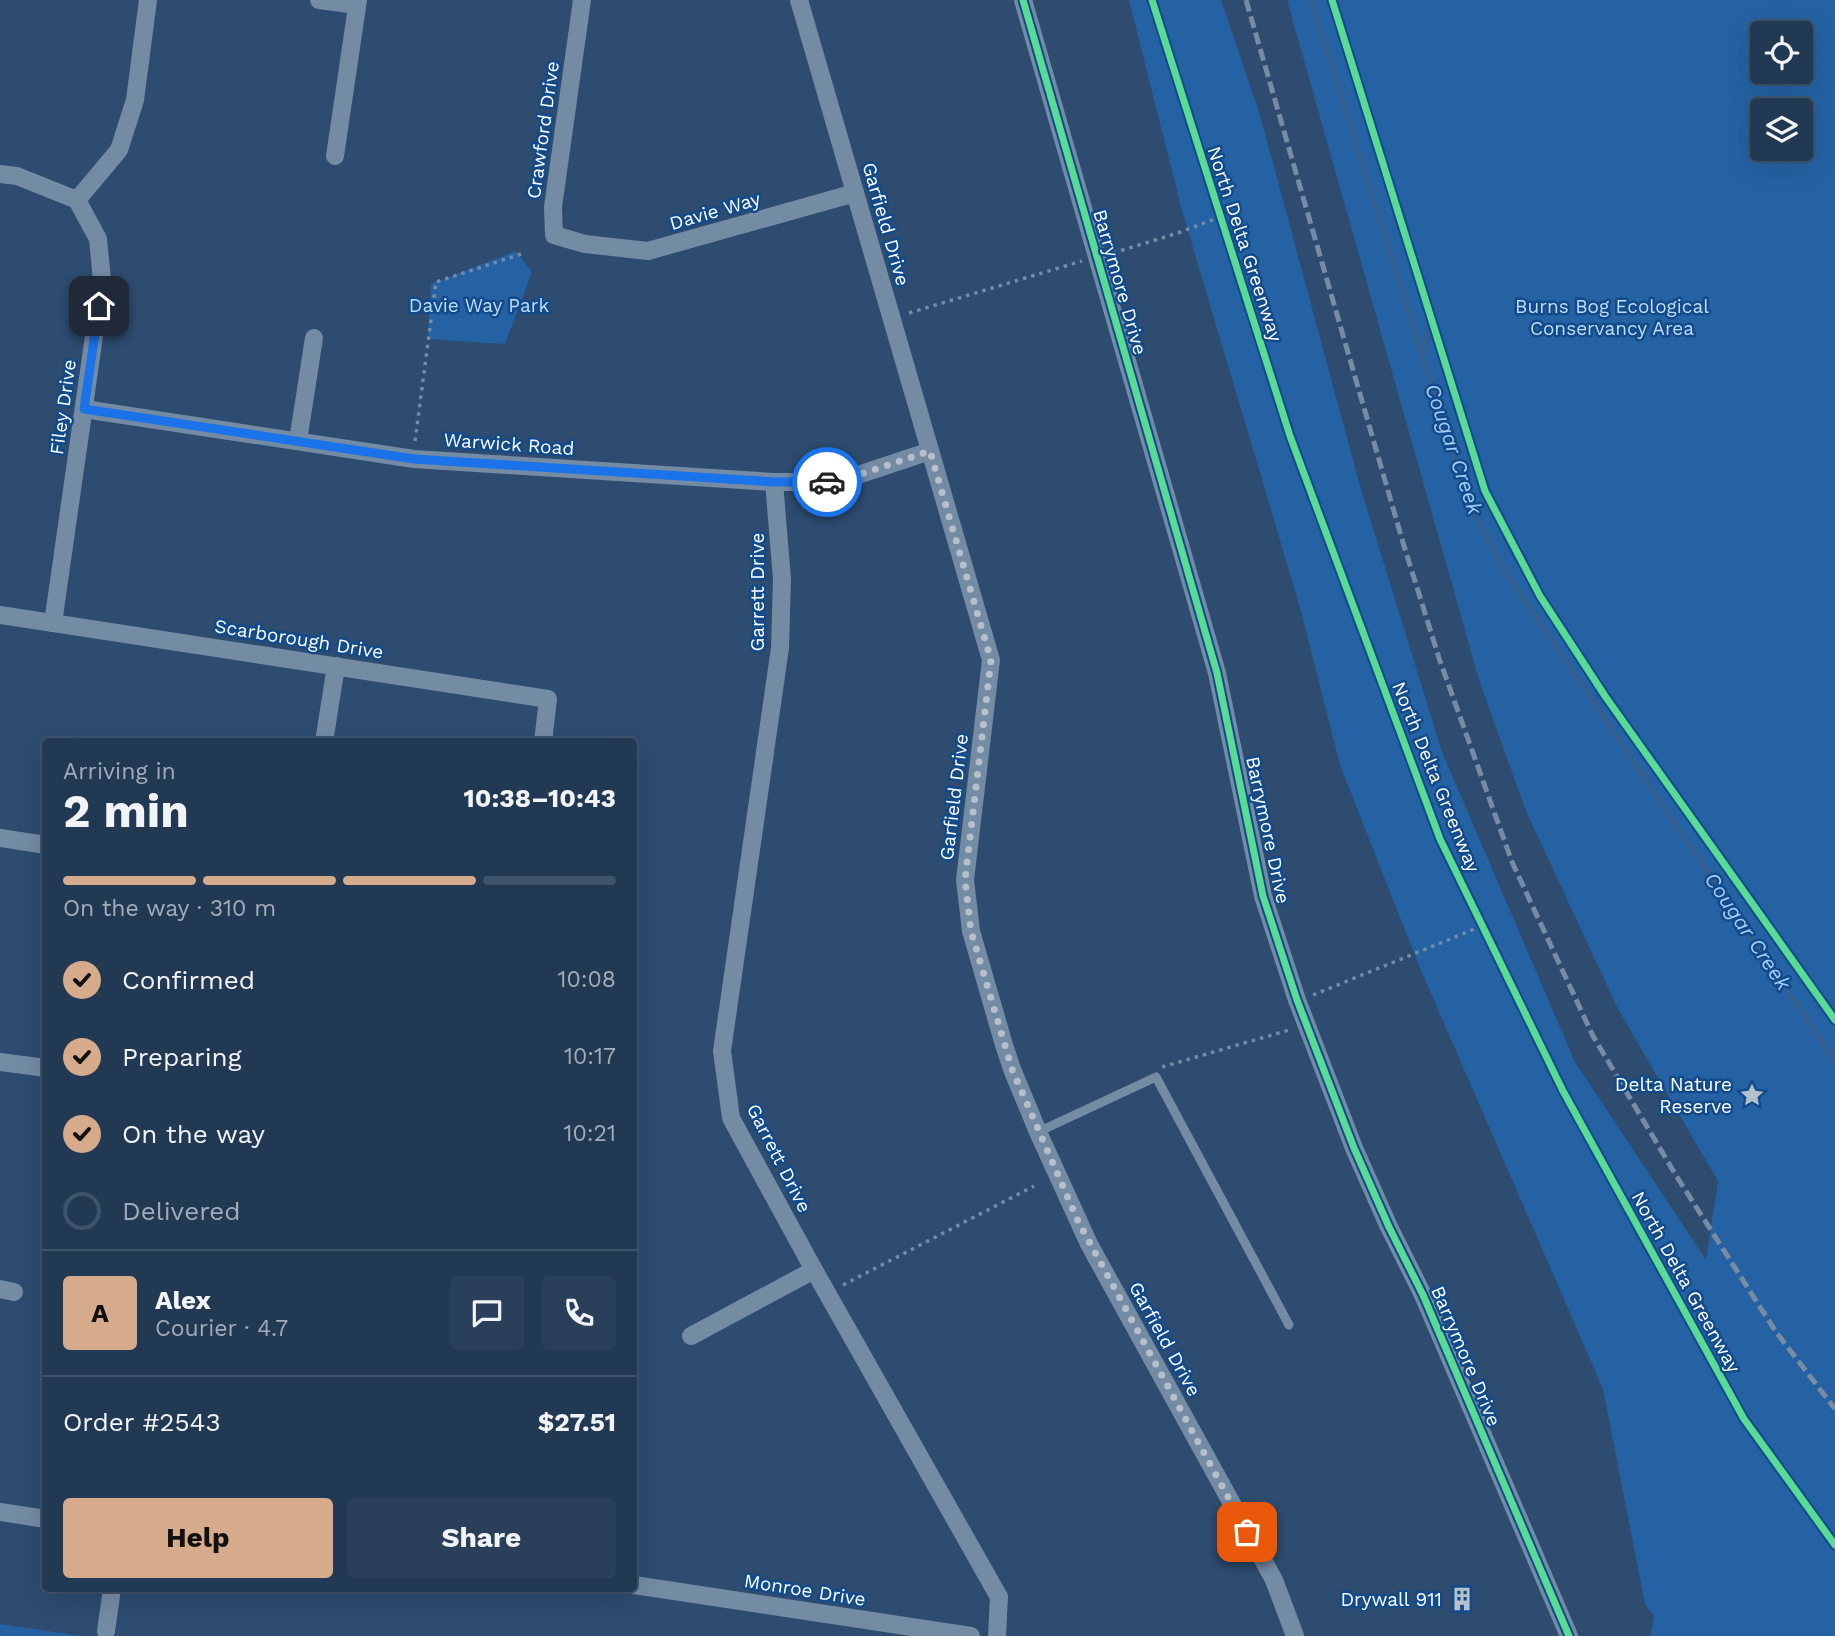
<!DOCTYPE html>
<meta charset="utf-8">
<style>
:root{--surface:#223953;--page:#2a405a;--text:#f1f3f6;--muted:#a2acb8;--line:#3f536a;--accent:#d6ab8b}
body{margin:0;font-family:"Work Sans",sans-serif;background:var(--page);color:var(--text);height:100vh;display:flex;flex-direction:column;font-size:26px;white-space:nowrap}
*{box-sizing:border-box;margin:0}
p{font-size:23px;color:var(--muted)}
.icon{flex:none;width:38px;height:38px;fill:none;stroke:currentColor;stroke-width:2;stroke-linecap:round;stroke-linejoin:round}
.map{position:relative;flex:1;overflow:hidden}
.details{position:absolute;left:42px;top:738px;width:595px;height:854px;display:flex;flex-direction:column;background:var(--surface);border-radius:7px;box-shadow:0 7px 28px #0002,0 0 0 2px var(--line)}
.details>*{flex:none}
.tools{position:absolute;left:1750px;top:21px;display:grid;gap:14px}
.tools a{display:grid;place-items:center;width:63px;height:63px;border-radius:7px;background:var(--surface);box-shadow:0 7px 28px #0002,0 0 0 2px var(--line);font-size:35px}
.pin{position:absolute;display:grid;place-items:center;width:60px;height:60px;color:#fff;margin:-30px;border-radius:14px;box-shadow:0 4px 10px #0006}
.courier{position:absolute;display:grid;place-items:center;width:70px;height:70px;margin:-35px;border:5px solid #1a73e8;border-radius:50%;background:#fff;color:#222;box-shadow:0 2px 9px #0007}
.summary em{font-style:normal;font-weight:700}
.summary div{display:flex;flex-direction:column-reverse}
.summary{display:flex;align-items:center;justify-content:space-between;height:119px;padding:0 21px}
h1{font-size:46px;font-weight:700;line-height:52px}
.bar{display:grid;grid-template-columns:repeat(4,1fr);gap:10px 7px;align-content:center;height:84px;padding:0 21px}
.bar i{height:9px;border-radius:5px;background:var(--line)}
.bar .current{background:var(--accent)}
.bar p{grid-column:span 4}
.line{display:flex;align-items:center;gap:18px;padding:0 21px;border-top:2px solid var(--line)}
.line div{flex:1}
.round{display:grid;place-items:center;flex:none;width:74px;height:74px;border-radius:7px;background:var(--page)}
ol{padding:0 21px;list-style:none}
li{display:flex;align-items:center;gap:21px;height:77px}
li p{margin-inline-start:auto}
li .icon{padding:7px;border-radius:50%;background:var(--accent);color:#111;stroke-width:4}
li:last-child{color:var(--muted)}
li i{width:38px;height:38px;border:4px solid var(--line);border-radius:50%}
.primary-button{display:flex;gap:14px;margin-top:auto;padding:14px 21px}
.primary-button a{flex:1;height:80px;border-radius:7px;background:var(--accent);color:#111;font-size:28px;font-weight:700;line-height:80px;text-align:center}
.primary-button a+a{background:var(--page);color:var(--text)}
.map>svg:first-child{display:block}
.green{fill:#2462a3;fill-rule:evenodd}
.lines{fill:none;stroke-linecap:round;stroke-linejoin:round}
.stream{stroke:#345e8d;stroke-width:5}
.path{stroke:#748ba4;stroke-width:3.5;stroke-dasharray:3.5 5;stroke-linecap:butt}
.lane{stroke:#748ba4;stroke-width:9}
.street{stroke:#748ba4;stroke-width:18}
.rail{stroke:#778ca3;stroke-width:5;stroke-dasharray:12 5;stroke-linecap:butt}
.cycleway-casing{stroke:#114b8b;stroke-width:11}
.cycleway{stroke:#5adb95;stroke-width:7}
.done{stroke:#b6c0cd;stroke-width:7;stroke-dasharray:0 12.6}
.route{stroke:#1a73e8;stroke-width:9}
.labels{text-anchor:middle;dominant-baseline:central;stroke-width:5;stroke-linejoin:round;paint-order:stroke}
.street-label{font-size:19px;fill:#fff;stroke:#114b8b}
.park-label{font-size:19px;fill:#bfddfc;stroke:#114b8b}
.poi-label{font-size:19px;fill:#fff;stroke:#114b8b;text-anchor:end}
.water-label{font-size:21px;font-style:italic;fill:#a4cef9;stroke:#114b8b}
</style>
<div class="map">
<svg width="1835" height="1636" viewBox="0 0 1835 1636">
<rect width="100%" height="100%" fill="#2d4c6f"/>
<g class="green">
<path d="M 1129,0 L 1221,0 L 1260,115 L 1360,486 L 1442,752 L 1575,1062 L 1706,1260 L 1718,1181 L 1618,1009 L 1526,811 L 1479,680 L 1287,0 L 1835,0 L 1835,1636 L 1651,1636 L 1654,1616 L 1645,1604 L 1603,1389 L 1420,968 L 1340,765 L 1301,611 L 1181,207 ZM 1762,33 L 1801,33 L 1801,72 L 1762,72 ZM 1762,110 L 1801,110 L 1801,149 L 1762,149 Z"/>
<polygon points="516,251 532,272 505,344 428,339 431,284"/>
<polygon points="0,1624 81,1636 0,1636"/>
</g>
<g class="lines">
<g class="stream">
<polyline points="1311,0 1467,499 1501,565 1835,1061"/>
<polyline points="1332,0 1432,318 1423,355"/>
</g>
<g class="path">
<polyline points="1113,253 1178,233 1220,217"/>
<polyline points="909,313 1082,261"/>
<polyline points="415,441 436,282 521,254"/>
<polyline points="1313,995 1482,926"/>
<polyline points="1162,1067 1289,1030"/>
<polyline points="843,1285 1034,1186"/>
</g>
<polyline class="lane" points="1038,1132 1156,1077 1289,1325"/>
<g class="street">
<polyline points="319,0 357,5"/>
<polyline points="582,0 553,207 554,235 585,244 648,251 855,193"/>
<polyline points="799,0 991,660 965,880 971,931 1004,1045 1012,1069 1038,1132 1089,1244 1274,1580 1295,1636"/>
<polyline points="1023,0 1217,673 1263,896 1297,1000 1354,1148 1389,1227 1423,1295 1569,1636"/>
<polyline points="335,156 358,0"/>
<polyline points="0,174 17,176 77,200 98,239 102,280 53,623"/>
<polyline points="77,200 119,150 135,100 148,0"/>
<polyline points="84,409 414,459 774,482 837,482 930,451"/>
<polyline points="298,441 314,338"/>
<polyline points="774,482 782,579 780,648 722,1051 731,1118 814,1270 999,1597 997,1636"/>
<polyline points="0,615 548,699 543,742"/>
<polyline points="324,742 336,666"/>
<polyline points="0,838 46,845"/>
<polyline points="0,1062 46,1068"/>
<polyline points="0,1289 14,1292"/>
<polyline points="691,1336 814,1270"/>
<polyline points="0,1512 46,1519"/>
<polyline points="634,1585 971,1636"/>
<polyline points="106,1631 112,1589"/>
</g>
<polyline class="rail" points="1246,0 1404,546 1439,658 1512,862 1593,1036 1677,1177 1776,1332 1835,1409"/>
<g class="cycleway-casing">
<g id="cycleway">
<polyline points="1023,0 1217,673 1263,896 1297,1000 1354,1148 1389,1227 1423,1295 1569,1636"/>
<polyline points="1152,0 1290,436 1440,839 1563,1091 1744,1419 1835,1545"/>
<polyline points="1332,0 1485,491 1540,596 1605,696 1835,1020"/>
</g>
</g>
<use href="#cycleway" class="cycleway"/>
</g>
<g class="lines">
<polyline class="done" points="827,482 837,482 930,451 991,660 965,880 971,931 1012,1069 1078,1221 1247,1532"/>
<polyline class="route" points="99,306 84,409 414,459 774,482 827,482"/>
</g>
<defs>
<g id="sight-bare" transform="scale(1.89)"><path d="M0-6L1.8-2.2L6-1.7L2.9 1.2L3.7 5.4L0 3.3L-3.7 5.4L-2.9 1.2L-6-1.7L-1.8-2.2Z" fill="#b6c0cd" stroke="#114b8b" stroke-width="2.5" paint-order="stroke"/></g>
<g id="building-bare" transform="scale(1.89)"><path d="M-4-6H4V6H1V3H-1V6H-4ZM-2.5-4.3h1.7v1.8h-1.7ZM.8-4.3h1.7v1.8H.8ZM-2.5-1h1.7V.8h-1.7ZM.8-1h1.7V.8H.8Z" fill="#b6c0cd" stroke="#114b8b" stroke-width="2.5" paint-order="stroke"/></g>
</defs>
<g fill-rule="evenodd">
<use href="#sight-bare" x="1752" y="1095"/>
<use href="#building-bare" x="1462" y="1599"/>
</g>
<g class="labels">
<g class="street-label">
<text transform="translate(543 130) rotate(-82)">Crawford Drive</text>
<text transform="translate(715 211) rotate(-16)">Davie Way</text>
<text transform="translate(886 224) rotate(74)">Garfield Drive</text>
<text transform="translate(1245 244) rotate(72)">North Delta Greenway</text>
<text transform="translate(1120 282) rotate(74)">Barrymore Drive</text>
<text transform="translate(63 407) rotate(-82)">Filey Drive</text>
<text transform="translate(509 444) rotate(4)">Warwick Road</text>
<text transform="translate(757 592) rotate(-90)">Garrett Drive</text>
<text transform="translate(299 639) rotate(9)">Scarborough Drive</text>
<text transform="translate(1436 777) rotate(68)">North Delta Greenway</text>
<text transform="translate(954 797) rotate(-83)">Garfield Drive</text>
<text transform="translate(1268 830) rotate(78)">Barrymore Drive</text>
<text transform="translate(779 1158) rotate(63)">Garrett Drive</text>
<text transform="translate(1686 1282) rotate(61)">North Delta Greenway</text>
<text transform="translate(1165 1339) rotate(61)">Garfield Drive</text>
<text transform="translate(1466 1356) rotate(67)">Barrymore Drive</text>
<text transform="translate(805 1590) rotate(9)">Monroe Drive</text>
</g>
<g class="park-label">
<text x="479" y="305">Davie Way Park</text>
<text x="1612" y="306">Burns Bog Ecological<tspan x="1612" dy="22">Conservancy Area</tspan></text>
</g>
<g class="poi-label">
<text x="1732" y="1084">Delta Nature<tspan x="1732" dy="22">Reserve</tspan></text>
<text x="1442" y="1599">Drywall 911</text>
</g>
<g class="water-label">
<text transform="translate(1454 449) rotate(71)">Cougar Creek</text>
<text transform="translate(1748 931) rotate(56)">Cougar Creek</text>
</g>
</g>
</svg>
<div class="tools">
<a><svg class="icon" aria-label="locate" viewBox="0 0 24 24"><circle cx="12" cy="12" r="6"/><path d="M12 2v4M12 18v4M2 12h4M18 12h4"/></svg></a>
<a><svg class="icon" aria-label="layers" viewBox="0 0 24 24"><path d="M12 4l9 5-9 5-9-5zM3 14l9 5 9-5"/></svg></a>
</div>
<div class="pin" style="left:1247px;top:1532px;background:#ea580c"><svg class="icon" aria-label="bag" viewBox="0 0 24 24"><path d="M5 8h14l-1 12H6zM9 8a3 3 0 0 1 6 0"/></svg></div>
<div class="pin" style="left:99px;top:306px;background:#1f2937"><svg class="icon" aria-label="home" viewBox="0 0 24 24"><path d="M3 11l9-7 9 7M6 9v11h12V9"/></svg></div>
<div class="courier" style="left:827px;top:482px"><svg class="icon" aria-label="car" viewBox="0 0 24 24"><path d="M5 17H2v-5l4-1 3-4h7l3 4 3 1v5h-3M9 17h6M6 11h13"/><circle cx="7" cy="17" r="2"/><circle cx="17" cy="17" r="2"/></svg></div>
<section class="details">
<div class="summary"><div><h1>2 min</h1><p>Arriving in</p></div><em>10:38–10:43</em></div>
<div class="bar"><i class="current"></i><i class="current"></i><i class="current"></i><i></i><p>On the way · 310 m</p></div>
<ol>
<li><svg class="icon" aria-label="check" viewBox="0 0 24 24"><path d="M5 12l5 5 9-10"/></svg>Confirmed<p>10:08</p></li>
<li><svg class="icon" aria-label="check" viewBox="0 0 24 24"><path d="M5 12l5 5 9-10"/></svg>Preparing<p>10:17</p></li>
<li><svg class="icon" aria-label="check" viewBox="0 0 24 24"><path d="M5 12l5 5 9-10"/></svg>On the way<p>10:21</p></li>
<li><i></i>Delivered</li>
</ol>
<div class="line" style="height:126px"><b class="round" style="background:var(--accent);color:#111">A</b><div><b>Alex</b><p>Courier · 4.7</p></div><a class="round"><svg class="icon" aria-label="chat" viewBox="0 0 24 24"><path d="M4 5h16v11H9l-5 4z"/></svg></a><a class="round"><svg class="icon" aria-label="phone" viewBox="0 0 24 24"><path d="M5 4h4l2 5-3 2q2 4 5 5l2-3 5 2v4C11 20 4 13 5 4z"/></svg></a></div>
<div class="line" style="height:91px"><div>Order #2543</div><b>$27.51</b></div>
<div class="primary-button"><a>Help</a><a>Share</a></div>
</section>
</div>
